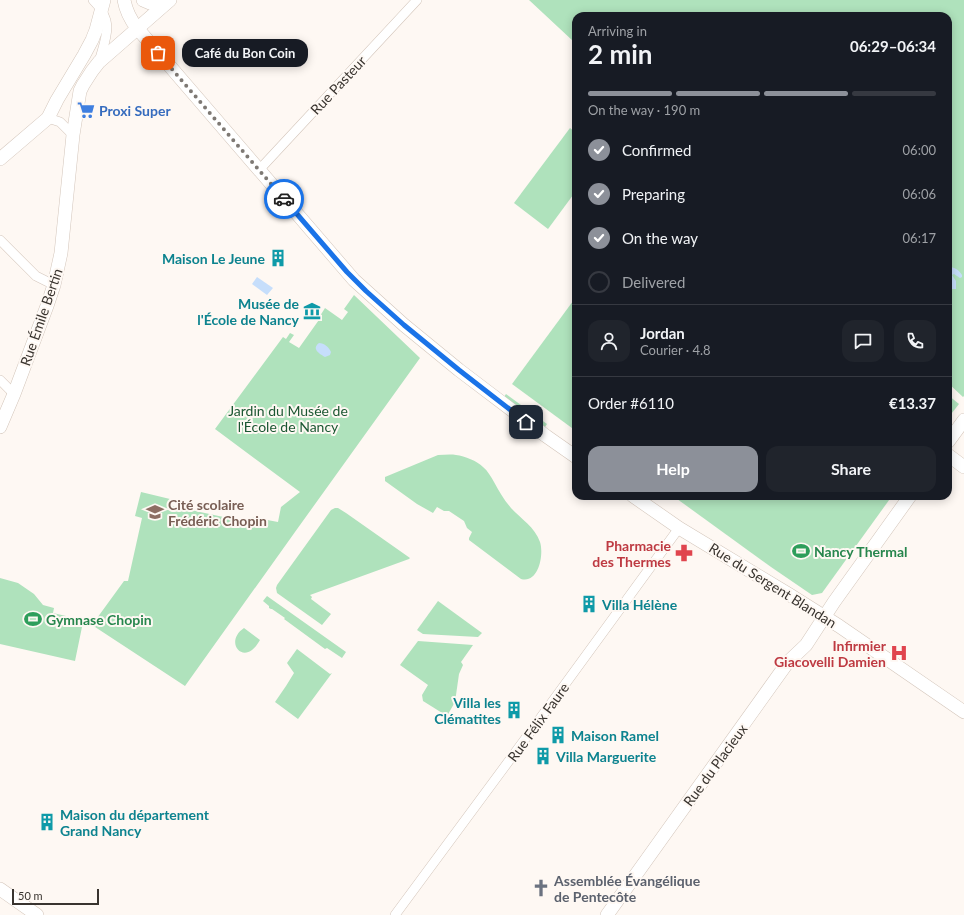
<!DOCTYPE html>
<meta charset="utf-8">
<style>
:root{--surface:#171b24;--page:#20242c;--text:#f1f3f6;--muted:#9ea1a6;--line:#363941;--accent:#8c9099}
body{margin:0;font-family:Lato,sans-serif;background:var(--page);color:var(--text);height:100vh;display:flex;flex-direction:column;font-size:15px;white-space:nowrap}
*{box-sizing:border-box;margin:0}
p{font-size:13px;color:var(--muted)}
.icon{flex:none;width:22px;height:22px;fill:none;stroke:currentColor;stroke-width:2;stroke-linecap:round;stroke-linejoin:round}
.map{position:relative;flex:1;overflow:hidden}
.sheet{position:absolute;left:572px;top:12px;width:380px;height:488px;display:flex;flex-direction:column;background:var(--surface);border-radius:12px;box-shadow:0 2px 10px #0003}
.sheet>*{flex:none}
.scale{position:absolute;left:12px;bottom:10px;width:87px;box-sizing:border-box;padding-left:4px;border:2px solid #39342f;border-top:0;font-size:11px;line-height:14px;white-space:nowrap;color:#39342f;-webkit-text-stroke:3px #fef8f3;paint-order:stroke}
.pin{position:absolute;display:grid;place-items:center;width:34px;height:34px;color:#fff;margin:-17px;border-radius:8px;box-shadow:0 2px 6px #0006}
.courier{position:absolute;display:grid;place-items:center;width:40px;height:40px;margin:-20px;border:3px solid #1a73e8;border-radius:50%;background:#fff;color:#222;box-shadow:0 1px 5px #0007}
.bubble{position:absolute;height:28px;border-radius:12px;background:var(--surface);box-shadow:0 2px 10px #0003;font-size:13px;font-weight:700;line-height:28px;text-align:center}
.summary em{font-style:normal;font-weight:700}
.summary div{display:flex;flex-direction:column-reverse}
.summary{display:flex;align-items:center;justify-content:space-between;height:68px;padding:0 16px}
h1{font-size:26px;font-weight:700;line-height:30px}
.bar{display:grid;grid-template-columns:repeat(4,1fr);gap:6px 4px;align-content:center;height:48px;padding:0 16px}
.bar i{height:5px;border-radius:3px;background:var(--line)}
.bar .selected{background:var(--accent)}
.bar p{grid-column:span 4}
.line{display:flex;align-items:center;gap:10px;padding:0 16px;border-top:1px solid var(--line)}
.line div{flex:1}
.round{display:grid;place-items:center;flex:none;width:42px;height:42px;border-radius:12px;background:var(--page)}
ol{padding:0 16px;list-style:none}
li{display:flex;align-items:center;gap:12px;height:44px}
li p{margin-inline-start:auto}
li .icon{padding:4px;border-radius:50%;background:var(--accent);color:#fff;stroke-width:4}
li:last-child{color:var(--muted)}
li i{width:22px;height:22px;border:2px solid var(--line);border-radius:50%}
.primary-button{display:flex;gap:8px;margin-top:auto;padding:8px 16px}
.primary-button a{flex:1;height:46px;border-radius:12px;background:var(--accent);color:#fff;font-size:16px;font-weight:700;line-height:46px;text-align:center}
.primary-button a+a{background:var(--page);color:var(--text)}
.map>svg:first-child{display:block}
.green{fill:#afe2bc}
.water{fill:#c6defb}
.lines{fill:none;stroke-linecap:round;stroke-linejoin:round}
.street-casing{stroke:#d3c5ba;stroke-width:10}
.secondary-casing{stroke:#d3c5ba;stroke-width:14}
.street{stroke:#fff;stroke-width:9}
.secondary{stroke:#fff;stroke-width:13}
.done{stroke:#7e7974;stroke-width:4;stroke-dasharray:0 7.2}
.route{stroke:#1a73e8;stroke-width:5}
.labels{text-anchor:middle;dominant-baseline:central;stroke-width:4;stroke-linejoin:round;paint-order:stroke}
.street-label{font-size:14px;fill:#39342f;stroke:#fef8f3}
.shop-label{font-size:14px;font-weight:bold;fill:#366cbe;stroke:#fef8f3;text-anchor:start}
.culture-label{font-size:14px;font-weight:bold;fill:#0d838f;stroke:#fef8f3;text-anchor:start}
.park-label{font-size:14px;fill:#1b5732;stroke:#fef8f3}
.education-label{font-size:14px;font-weight:bold;fill:#785e54;stroke:#fef8f3;text-anchor:start}
.health-label{font-size:14px;font-weight:bold;fill:#be3a42;stroke:#fef8f3;text-anchor:end}
.leisure-label{font-size:14px;font-weight:bold;fill:#27864d;stroke:#fef8f3;text-anchor:start}
.worship-label{font-size:14px;font-weight:bold;fill:#5b616d;stroke:#fef8f3;text-anchor:start}
</style>
<div class="map">
<svg width="964" height="915" viewBox="0 0 964 915">
<rect width="100%" height="100%" fill="#fef8f3"/>
<g class="green">
<polygon points="529,0 964,0 964,396 963,397 948,383 948,16 576,16 576,39 575,39 573,41"/>
<polygon points="570,128 576,133 576,191 548,229 514,203"/>
<polygon points="354,295 420,358 295,532 185,686 92,625 124,581 128,581 142,518 135,516 141,492 170,499 168,505 251,523 252,517 278,522 281,507 300,492 215,429 283,337 286,339 290,333 294,335 289,342 299,348 321,317 320,316 325,308 342,320 348,312 344,309"/>
<polygon points="576,297 576,431 512,384"/>
<polygon points="506,394 547,424 545,427 504,397"/>
<polygon points="948,395 959,404 948,418"/>
<path d="M 438,455 C 444,455 450,454 456,455 C 465,456 477,461 483,467 C 488,471 491,477 494,482 C 499,491 504,500 511,508 C 521,519 535,527 540,542 C 544,554 539,584 521,579 L 469,540 L 469,538 L 472,532 L 467,528 L 464,521 L 449,511 L 444,511 L 437,507 L 433,513 L 417,504 L 385,481 L 385,477 Z"/>
<polygon points="673,496 892,496 822,593 812,595 771,567"/>
<polygon points="335,508 338,508 346,513 410,558 409,559 310,595 312,597 311,599 331,614 322,625 277,593 276,588 277,585 331,510"/>
<polygon points="0,578 18,583 34,594 43,605 54,608 53,613 66,616 65,622 82,627 75,661 0,644"/>
<polygon points="267,596 346,652 342,658 327,648 325,649 284,619 285,618 272,609 271,609 269,608 269,606 263,601"/>
<polygon points="438,601 482,633 478,637 423,634 417,630"/>
<path d="M 244,628 L 260,640 C 258,643 256,647 252,650 C 239,660 226,640 244,628 Z"/>
<polygon points="418,641 473,645 461,662 463,665 459,674 455,702 447,716 423,701 422,695 428,685 400,665"/>
<polygon points="297,649 330,674 332,673 298,719 275,702 286,686 294,673 287,663"/>
</g>
<g class="water">
<path d="M 948,267 C 955,267 959,270 962,275 L 962,277 L 960,278 L 954,274 L 952,275 L 956,281 L 956,289 L 952,289 L 952,285 L 950,281 L 948,284 Z"/>
<polygon points="257,277 273,288 267,295 252,284"/>
<path d="M 319,343 C 324,343 329,347 331,352 L 330,355 L 325,357 C 320,354 311,349 319,343 Z"/>
</g>
<g class="lines">
<g class="street-casing">
<g id="street">
<path d="M 93,0 C 115,22 106,36 99,62"/>
<polyline points="48,118 60,122 73,135"/>
<polyline points="259,170 417,0"/>
<polyline points="0,240 36,276 54,285"/>
<polyline points="0,380 14,394"/>
<polyline points="395,915 528,735 679,528"/>
</g>
</g>
<g class="secondary-casing">
<g id="secondary">
<path d="M 124,0 C 126,11 130,19 137,28 L 354,280 L 404,325 L 459,370 L 546,436 L 576,457"/>
<polyline points="143,0 150,3 162,6"/>
<polyline points="0,159 48,118 57,100 84,55 92,40 96,30 104,0"/>
<polyline points="0,427 14,394 47,306 54,285 61,253 73,135 80,91 83,85 92,71 99,62 170,0"/>
<polyline points="948,442 964,420"/>
<polyline points="948,455 964,467"/>
<polyline points="633,496 679,528 790,595 839,626 964,712"/>
<polyline points="0,889 37,915"/>
<polyline points="607,915 788,662 806,645 834,602 910,496"/>
</g>
</g>
<use href="#street" class="street"/>
<use href="#secondary" class="secondary"/>
</g>
<g class="lines">
<polyline class="done" points="158,53 284,199"/>
<polyline class="route" points="284,199 347,272 366,291 404,325 459,370 526,422"/>
</g>
<defs>
<g id="supermarket-bare" transform="scale(1.38)"><path d="M-6-5.5h2.5l.6 2H6L4.5 2H-2.5L-4.4-4H-6ZM-1.5 3.2a1.3 1.3 0 1 0 .1 0ZM3 3.2a1.3 1.3 0 1 0 .1 0Z" fill="#3f7fe0" stroke="#fef8f3" stroke-width="2.5" paint-order="stroke"/></g>
<g id="building-bare" transform="scale(1.38)"><path d="M-4-6H4V6H1V3H-1V6H-4ZM-2.5-4.3h1.7v1.8h-1.7ZM.8-4.3h1.7v1.8H.8ZM-2.5-1h1.7V.8h-1.7ZM.8-1h1.7V.8H.8Z" fill="#0f9aa8" stroke="#fef8f3" stroke-width="2.5" paint-order="stroke"/></g>
<g id="museum-bare" transform="scale(1.38)"><path d="M0-6L6-3V-2H-6V-3ZM-5-1h2V3h-2ZM-1-1h2V3h-2ZM3-1h2V3H3ZM-6 4H6V6H-6Z" fill="#0f9aa8" stroke="#fef8f3" stroke-width="2.5" paint-order="stroke"/></g>
<g id="school-bare" transform="scale(1.38)"><path d="M0-5L7-2L0 1L-7-2ZM-4 1L0 2.5L4 1V4Q0 6-4 4Z" fill="#8d6e63" stroke="#fef8f3" stroke-width="2.5" paint-order="stroke"/></g>
<g id="stadium-bare" transform="scale(1.38)"><path d="M0-5a6.5 5 0 1 0 0 10a6.5 5 0 1 0 0-10ZM-3.5-1.8h7v3.6h-7Z" fill="#2e9e5b" stroke="#fef8f3" stroke-width="2.5" paint-order="stroke"/></g>
<g id="pharmacy-bare" transform="scale(1.38)"><path d="M-2-6h4v4h4v4h-4v4h-4v-4h-4v-4h4Z" fill="#e0444e" stroke="#fef8f3" stroke-width="2.5" paint-order="stroke"/></g>
<g id="hospital-bare" transform="scale(1.38)"><path d="M-5-5h3v3.5h4V-5h3V5h-3V1.5h-4V5h-3Z" fill="#e0444e" stroke="#fef8f3" stroke-width="2.5" paint-order="stroke"/></g>
<g id="church-bare" transform="scale(1.38)"><path d="M-1.2-6h2.4v3.5h3.3v2.4h-3.3V6h-2.4V-.1h-3.3v-2.4h3.3Z" fill="#6b7280" stroke="#fef8f3" stroke-width="2.5" paint-order="stroke"/></g>
</defs>
<g fill-rule="evenodd">
<use href="#supermarket-bare" x="86" y="110"/>
<use href="#building-bare" x="278" y="258"/>
<use href="#museum-bare" x="312" y="311"/>
<use href="#school-bare" x="155" y="512"/>
<use href="#stadium-bare" x="801" y="551"/>
<use href="#pharmacy-bare" x="684" y="553"/>
<use href="#building-bare" x="589" y="604"/>
<use href="#stadium-bare" x="33" y="619"/>
<use href="#hospital-bare" x="899" y="653"/>
<use href="#building-bare" x="514" y="710"/>
<use href="#building-bare" x="558" y="735"/>
<use href="#building-bare" x="543" y="756"/>
<use href="#building-bare" x="47" y="822"/>
<use href="#church-bare" x="541" y="888"/>
</g>
<g class="labels">
<g class="street-label">
<text transform="translate(338 85) rotate(-47)">Rue Pasteur</text>
<text transform="translate(41 317) rotate(-71)">Rue Émile Bertin</text>
<text transform="translate(773 585) rotate(32)">Rue du Sergent Blandan</text>
<text transform="translate(538 722) rotate(-54)">Rue Félix Faure</text>
<text transform="translate(715 765) rotate(-54)">Rue du Placieux</text>
</g>
<g class="shop-label">
<text x="99" y="110">Proxi Super</text>
</g>
<g class="culture-label">
<text x="265" y="258" text-anchor="end">Maison Le Jeune</text>
<text x="299" y="303" text-anchor="end">Musée de<tspan x="299" dy="16">l'École de Nancy</tspan></text>
<text x="602" y="604">Villa Hélène</text>
<text x="501" y="702" text-anchor="end">Villa les<tspan x="501" dy="16">Clématites</tspan></text>
<text x="571" y="735">Maison Ramel</text>
<text x="556" y="756">Villa Marguerite</text>
<text x="60" y="814">Maison du département<tspan x="60" dy="16">Grand Nancy</tspan></text>
</g>
<g class="park-label">
<text x="288" y="410">Jardin du Musée de<tspan x="288" dy="16">l'École de Nancy</tspan></text>
</g>
<g class="education-label">
<text x="168" y="504">Cité scolaire<tspan x="168" dy="16">Frédéric Chopin</tspan></text>
</g>
<g class="health-label">
<text x="671" y="545">Pharmacie<tspan x="671" dy="16">des Thermes</tspan></text>
<text x="886" y="645">Infirmier<tspan x="886" dy="16">Giacovelli Damien</tspan></text>
</g>
<g class="leisure-label">
<text x="814" y="551">Nancy Thermal</text>
<text x="46" y="619">Gymnase Chopin</text>
</g>
<g class="worship-label">
<text x="554" y="880">Assemblée Évangélique<tspan x="554" dy="16">de Pentecôte</tspan></text>
</g>
</g>
</svg>
<div class="scale">50 m</div>
<div class="pin" style="left:158px;top:53px;background:#ea580c"><svg class="icon" aria-label="bag" viewBox="0 0 24 24"><path d="M5 8h14l-1 12H6zM9 8a3 3 0 0 1 6 0"/></svg></div>
<div class="pin" style="left:526px;top:422px;background:#1f2937"><svg class="icon" aria-label="home" viewBox="0 0 24 24"><path d="M3 11l9-7 9 7M6 9v11h12V9"/></svg></div>
<div class="courier" style="left:284px;top:199px"><svg class="icon" aria-label="car" viewBox="0 0 24 24"><path d="M5 17H2v-5l4-1 3-4h7l3 4 3 1v5h-3M9 17h6M6 11h13"/><circle cx="7" cy="17" r="2"/><circle cx="17" cy="17" r="2"/></svg></div>
<div class="bubble" style="left:182px;top:39px;width:126px">Café du Bon Coin</div>
<section class="sheet">
<div class="summary"><div><h1>2 min</h1><p>Arriving in</p></div><em>06:29–06:34</em></div>
<div class="bar"><i class="selected"></i><i class="selected"></i><i class="selected"></i><i></i><p>On the way · 190 m</p></div>
<ol>
<li><svg class="icon" aria-label="check" viewBox="0 0 24 24"><path d="M5 12l5 5 9-10"/></svg>Confirmed<p>06:00</p></li>
<li><svg class="icon" aria-label="check" viewBox="0 0 24 24"><path d="M5 12l5 5 9-10"/></svg>Preparing<p>06:06</p></li>
<li><svg class="icon" aria-label="check" viewBox="0 0 24 24"><path d="M5 12l5 5 9-10"/></svg>On the way<p>06:17</p></li>
<li><i></i>Delivered</li>
</ol>
<div class="line" style="height:72px"><a class="round"><svg class="icon" aria-label="person" viewBox="0 0 24 24"><circle cx="12" cy="8" r="4"/><path d="M4 21q1-7 8-7t8 7"/></svg></a><div><b>Jordan</b><p>Courier · 4.8</p></div><a class="round"><svg class="icon" aria-label="chat" viewBox="0 0 24 24"><path d="M4 5h16v11H9l-5 4z"/></svg></a><a class="round"><svg class="icon" aria-label="phone" viewBox="0 0 24 24"><path d="M5 4h4l2 5-3 2q2 4 5 5l2-3 5 2v4C11 20 4 13 5 4z"/></svg></a></div>
<div class="line" style="height:52px"><div>Order #6110</div><b>€13.37</b></div>
<div class="primary-button"><a>Help</a><a>Share</a></div>
</section>
</div>
